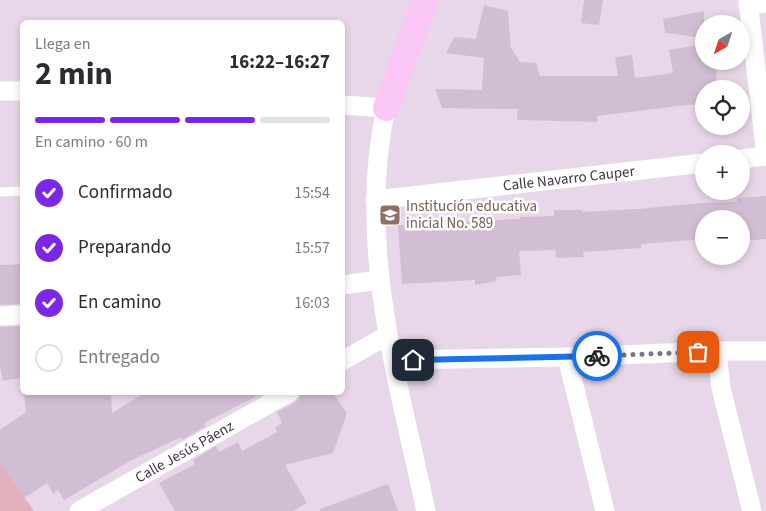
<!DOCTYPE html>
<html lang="es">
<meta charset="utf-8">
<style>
:root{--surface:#fff;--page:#f7f7f7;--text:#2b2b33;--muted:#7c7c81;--line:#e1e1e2;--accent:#7e26e7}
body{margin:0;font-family:"Source Sans 3",sans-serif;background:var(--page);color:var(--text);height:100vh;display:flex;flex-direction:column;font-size:19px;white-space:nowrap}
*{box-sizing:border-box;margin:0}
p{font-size:16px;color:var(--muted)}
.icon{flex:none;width:28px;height:28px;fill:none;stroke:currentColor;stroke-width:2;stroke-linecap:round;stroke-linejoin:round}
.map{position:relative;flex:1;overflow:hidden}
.panel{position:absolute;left:20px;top:20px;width:325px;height:375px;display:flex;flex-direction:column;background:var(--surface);border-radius:8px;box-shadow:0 2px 8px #0003}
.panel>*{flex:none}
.needle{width:32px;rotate:219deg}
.buttons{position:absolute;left:695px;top:15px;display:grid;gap:10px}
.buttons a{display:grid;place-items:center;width:55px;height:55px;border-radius:50%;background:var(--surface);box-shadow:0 2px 8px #0003;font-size:25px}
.pin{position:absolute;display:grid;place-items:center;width:42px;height:42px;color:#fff;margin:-21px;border-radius:10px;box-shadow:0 2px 8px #0006}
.courier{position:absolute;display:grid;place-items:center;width:50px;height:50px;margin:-25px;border:4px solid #1a73e8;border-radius:50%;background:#fff;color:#222;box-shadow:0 1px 6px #0007}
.head em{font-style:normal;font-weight:700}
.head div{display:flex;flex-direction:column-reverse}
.head{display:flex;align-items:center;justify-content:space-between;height:85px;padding:0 15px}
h1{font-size:32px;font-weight:700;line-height:38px}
.bar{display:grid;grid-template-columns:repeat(4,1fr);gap:8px 5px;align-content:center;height:60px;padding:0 15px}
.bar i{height:6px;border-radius:4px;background:var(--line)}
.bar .on{background:var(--accent)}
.bar p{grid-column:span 4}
ol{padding:0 15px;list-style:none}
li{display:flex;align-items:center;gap:15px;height:55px}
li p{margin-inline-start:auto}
li .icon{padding:5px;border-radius:50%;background:var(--accent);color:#fff;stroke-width:4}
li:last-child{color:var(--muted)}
li i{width:28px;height:28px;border:2px solid var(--line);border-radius:50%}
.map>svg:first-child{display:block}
.residential{fill:#e8d7e8;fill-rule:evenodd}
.green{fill:#e2b1bd}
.building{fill:#d2bed4}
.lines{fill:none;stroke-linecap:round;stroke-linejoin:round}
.lane{stroke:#fff;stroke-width:9}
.street{stroke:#fff;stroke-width:19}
.secondary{stroke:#f9c6f6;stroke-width:26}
.done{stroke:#7f737f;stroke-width:5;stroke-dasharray:0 9}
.route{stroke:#1a73e8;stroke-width:6}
.labels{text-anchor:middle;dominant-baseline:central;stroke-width:5;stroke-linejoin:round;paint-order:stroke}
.street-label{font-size:15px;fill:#413542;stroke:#fff}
.education-label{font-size:15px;fill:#785e54;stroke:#fff;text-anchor:start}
</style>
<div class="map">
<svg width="766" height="511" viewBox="0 0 766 511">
<rect width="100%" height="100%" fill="#f1e5f1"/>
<path class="residential" d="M 0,0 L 766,0 L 766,511 L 0,511 ZM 22,22 L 342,22 L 342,392 L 22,392 ZM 704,24 L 741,24 L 741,61 L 704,61 ZM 704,89 L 741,89 L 741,126 L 704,126 ZM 704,154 L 741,154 L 741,191 L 704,191 ZM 704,219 L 741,219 L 741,256 L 704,256 Z"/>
<polygon class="green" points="0,462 34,511 0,511"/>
<g class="building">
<polygon points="584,0 603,0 599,25 581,23"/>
<polygon points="484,5 508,11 511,48 520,62 536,63 540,76 618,76 615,57 632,55 635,78 673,73 669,50 704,44 704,64 716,64 717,89 704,89 704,103 597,116 597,122 517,120 518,109 442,108 435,89 482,90 484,58 446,53 454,37 476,39"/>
<polygon points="704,11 704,38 665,33 663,19"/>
<polygon points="766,196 766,239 741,241 741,219 704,219 704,239 641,244 641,248 583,252 584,257 556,258 555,250 519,251 521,275 496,277 497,281 475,285 475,280 402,284 398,225 520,219 520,217 554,216 554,210 582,210 582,212 638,209 701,203 737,202 737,198"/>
<polygon points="22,264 22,304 0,305 0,265"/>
<polygon points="22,326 22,378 3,381 0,366 0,327"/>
<polygon points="24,392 111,392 112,413 146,392 265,392 204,423 206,426 182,440 181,437 130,461 64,500 58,490 53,494 47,483 24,498 0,462 0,430 26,412"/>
<polygon points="301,392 332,392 347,413 333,453 285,465 307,503 293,511 175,511 159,483 195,464 193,460 216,446 219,452 238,442 242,451 277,432 275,428 282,423 277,412 296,402 299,398"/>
<polygon points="388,484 398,511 320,511 320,509"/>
</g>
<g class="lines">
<polyline class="lane" points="0,192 22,191"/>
<g class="street">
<polyline points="748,0 766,156"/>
<polyline points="748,5 766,3"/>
<polyline points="0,91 22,91"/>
<path d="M 342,105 L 386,108 C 356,243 398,379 426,511"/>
<polyline points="741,159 766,156"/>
<path id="s1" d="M 375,200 L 704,163"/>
<polyline points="342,285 379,280"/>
<polyline points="0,316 22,315"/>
<polyline points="717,351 721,388 752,511"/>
<polyline points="567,357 605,511"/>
<polyline points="394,360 567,357 717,351 766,351"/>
<polyline points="342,361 388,335"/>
<path id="s2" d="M 79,511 L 290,392"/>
</g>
<polyline class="secondary" points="386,108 425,0"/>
</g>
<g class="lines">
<polyline class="done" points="597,356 698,352"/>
<polyline class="route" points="413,360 597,356"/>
</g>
<defs>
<g id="school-square" transform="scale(1.125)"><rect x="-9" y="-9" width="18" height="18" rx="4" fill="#8d6e63" stroke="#fff"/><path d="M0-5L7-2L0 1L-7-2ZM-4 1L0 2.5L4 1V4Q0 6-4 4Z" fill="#fff"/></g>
</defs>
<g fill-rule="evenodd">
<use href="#school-square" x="390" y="215"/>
</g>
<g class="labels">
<g class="street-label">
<text stroke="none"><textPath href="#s1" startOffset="195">Calle Navarro Cauper</textPath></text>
<text stroke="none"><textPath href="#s2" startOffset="121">Calle Jesús Páenz</textPath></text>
</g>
<g class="education-label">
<text x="406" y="206">Institución educativa<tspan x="406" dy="17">inicial No. 589</tspan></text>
</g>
</g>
</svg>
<div class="buttons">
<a><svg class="needle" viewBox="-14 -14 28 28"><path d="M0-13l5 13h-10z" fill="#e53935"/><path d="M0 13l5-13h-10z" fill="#7c7c81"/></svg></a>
<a><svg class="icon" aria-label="locate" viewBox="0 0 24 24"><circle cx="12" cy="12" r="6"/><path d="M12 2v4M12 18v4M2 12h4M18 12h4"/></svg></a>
<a>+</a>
<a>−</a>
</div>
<div class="pin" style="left:698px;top:352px;background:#ea580c"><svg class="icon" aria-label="bag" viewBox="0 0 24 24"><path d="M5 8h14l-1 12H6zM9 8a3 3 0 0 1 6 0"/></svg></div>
<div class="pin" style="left:413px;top:360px;background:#1f2937"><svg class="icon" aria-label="home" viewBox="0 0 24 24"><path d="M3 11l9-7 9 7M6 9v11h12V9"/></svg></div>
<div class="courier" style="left:597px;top:356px"><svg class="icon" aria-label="bike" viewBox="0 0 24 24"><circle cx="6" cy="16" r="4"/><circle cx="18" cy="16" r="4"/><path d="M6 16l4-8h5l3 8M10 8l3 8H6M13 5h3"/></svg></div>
<section class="panel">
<div class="head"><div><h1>2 min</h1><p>Llega en</p></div><em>16:22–16:27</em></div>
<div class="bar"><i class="on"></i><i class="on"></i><i class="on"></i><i></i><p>En camino · 60 m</p></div>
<ol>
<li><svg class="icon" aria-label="check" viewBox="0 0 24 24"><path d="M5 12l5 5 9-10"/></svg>Confirmado<p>15:54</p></li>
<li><svg class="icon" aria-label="check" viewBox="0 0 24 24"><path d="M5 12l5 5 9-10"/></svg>Preparando<p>15:57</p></li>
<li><svg class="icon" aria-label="check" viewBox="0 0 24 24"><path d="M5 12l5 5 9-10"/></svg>En camino<p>16:03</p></li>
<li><i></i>Entregado</li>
</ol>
</section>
</div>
